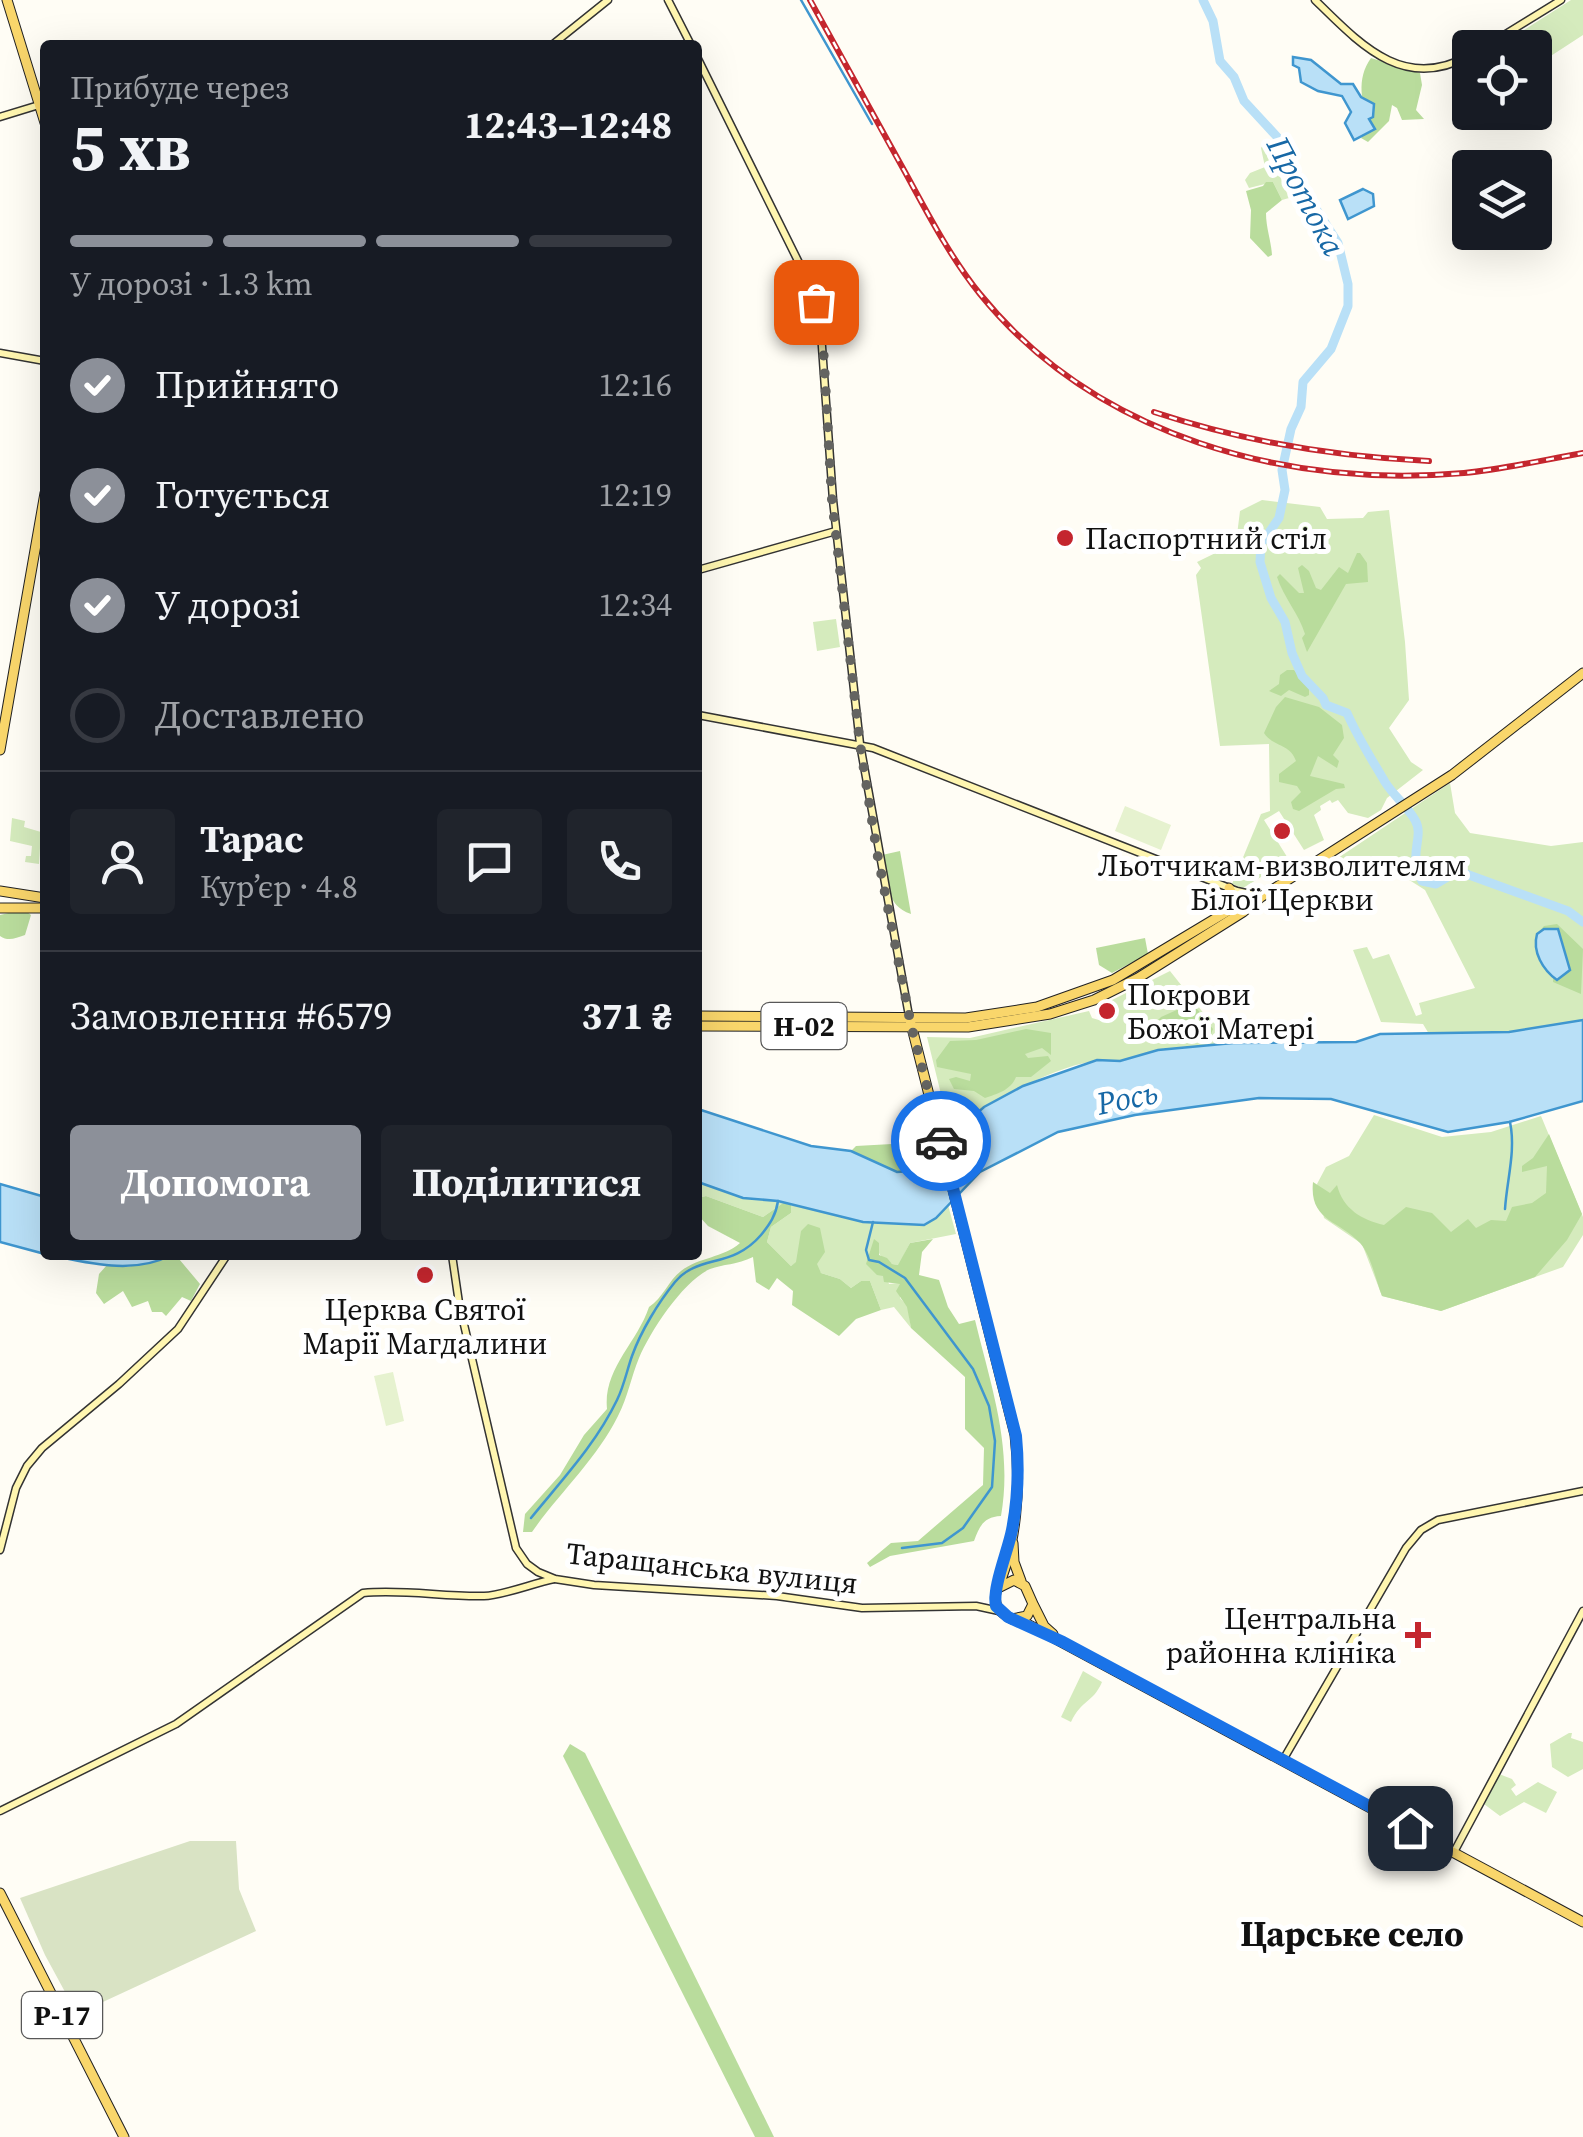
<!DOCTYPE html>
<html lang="uk">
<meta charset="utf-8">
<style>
:root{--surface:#171b24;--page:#20242c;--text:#f1f3f6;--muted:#9ea1a6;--line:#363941;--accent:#8c9099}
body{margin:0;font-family:"Source Serif 4",serif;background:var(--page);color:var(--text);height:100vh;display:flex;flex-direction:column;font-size:38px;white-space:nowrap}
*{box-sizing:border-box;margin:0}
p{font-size:32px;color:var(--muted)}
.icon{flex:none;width:55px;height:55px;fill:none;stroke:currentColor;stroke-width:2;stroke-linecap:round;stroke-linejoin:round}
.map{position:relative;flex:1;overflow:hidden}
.details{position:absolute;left:40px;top:40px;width:662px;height:1220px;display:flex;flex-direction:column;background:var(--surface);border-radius:10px;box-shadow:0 10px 40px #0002}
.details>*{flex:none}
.fabs{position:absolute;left:1452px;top:30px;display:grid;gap:20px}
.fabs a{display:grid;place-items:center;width:100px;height:100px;border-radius:10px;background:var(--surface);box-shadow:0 10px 40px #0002;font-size:50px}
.pin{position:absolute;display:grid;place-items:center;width:85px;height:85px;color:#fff;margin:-42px;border-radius:20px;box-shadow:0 5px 15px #0006}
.courier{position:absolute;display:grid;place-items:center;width:100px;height:100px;margin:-50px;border:8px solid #1a73e8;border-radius:50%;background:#fff;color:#222;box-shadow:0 2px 12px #0007}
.headline em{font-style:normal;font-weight:700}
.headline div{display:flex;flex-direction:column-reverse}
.headline{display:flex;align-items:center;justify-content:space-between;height:170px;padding:0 30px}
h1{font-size:65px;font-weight:700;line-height:75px}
.bar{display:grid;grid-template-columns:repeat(4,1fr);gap:15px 10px;align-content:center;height:120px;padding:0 30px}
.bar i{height:12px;border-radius:8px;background:var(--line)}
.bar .on{background:var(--accent)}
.bar p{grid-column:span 4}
.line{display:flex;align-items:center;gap:25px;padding:0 30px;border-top:2px solid var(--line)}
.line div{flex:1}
.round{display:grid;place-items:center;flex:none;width:105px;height:105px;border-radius:10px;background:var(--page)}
ol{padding:0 30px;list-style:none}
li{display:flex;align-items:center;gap:30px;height:110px}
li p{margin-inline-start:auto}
li .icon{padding:10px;border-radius:50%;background:var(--accent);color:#fff;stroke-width:4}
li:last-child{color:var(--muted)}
li i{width:55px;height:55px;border:5px solid var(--line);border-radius:50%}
.primary-button{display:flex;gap:20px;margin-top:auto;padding:20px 30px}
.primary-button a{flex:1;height:115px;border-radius:10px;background:var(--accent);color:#fff;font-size:40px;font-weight:700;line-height:115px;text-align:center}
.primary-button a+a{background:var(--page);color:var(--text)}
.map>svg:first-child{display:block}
.green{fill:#d5ebbd}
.forest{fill:#b9dc9c}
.cemetery{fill:#d9e3c4}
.pitch{fill:#e6f2cf}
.water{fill:#b9e0f7;stroke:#3f96cf;stroke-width:2.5}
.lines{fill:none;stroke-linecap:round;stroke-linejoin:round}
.stream{stroke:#3f96cf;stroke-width:2.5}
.river{stroke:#b9e0f7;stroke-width:9}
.secondary-casing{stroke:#333;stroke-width:9}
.primary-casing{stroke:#222;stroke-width:11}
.secondary{stroke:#fff6b0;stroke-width:6}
.primary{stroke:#f9d66b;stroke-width:9}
.rail-casing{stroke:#c4262e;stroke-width:6}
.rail{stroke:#fff;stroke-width:2.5;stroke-dasharray:8;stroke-linecap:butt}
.done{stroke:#646461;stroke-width:10;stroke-dasharray:0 18}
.route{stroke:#1a73e8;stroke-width:12}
.poi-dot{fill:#c4262e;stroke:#fff;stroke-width:4}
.labels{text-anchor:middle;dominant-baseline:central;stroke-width:10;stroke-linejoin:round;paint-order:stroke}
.shield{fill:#fff;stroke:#585858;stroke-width:2.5}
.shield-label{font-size:28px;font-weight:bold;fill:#111}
.poi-label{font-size:30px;fill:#111;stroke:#fff;text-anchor:start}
.street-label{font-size:30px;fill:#111;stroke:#fff}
.water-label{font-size:32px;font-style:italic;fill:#1768a6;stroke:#fff}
.quarter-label{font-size:35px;font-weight:bold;fill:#111;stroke:#fff}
</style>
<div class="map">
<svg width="1583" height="2137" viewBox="0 0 1583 2137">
<rect width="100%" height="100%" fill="#fffdf5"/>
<g class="green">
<polygon points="1571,0 1583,0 1583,35 1540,63 1535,48 1531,47 1521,32"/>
<polygon points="1265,142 1269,150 1289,198 1282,200 1273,182 1249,188 1245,180 1250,173 1265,167 1261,148"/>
<polygon points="1262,500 1320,507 1327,519 1363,518 1368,512 1389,510 1405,642 1409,700 1389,728 1411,762 1423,770 1387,798 1381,810 1368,818 1348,813 1338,800 1332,803 1330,800 1320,806 1321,810 1314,815 1324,840 1304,850 1279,811 1264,820 1289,860 1243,888 1232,884 1261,814 1270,811 1269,744 1220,746 1196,575 1201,568 1197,562 1236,543 1240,511"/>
<polygon points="836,619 840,647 817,651 813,622"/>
<polygon points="1450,783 1455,813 1470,833 1551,846 1583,842 1583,1020 1509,1032 1429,1034 1423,1024 1381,1022 1353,950 1367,947 1373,959 1389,954 1416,1016 1422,1014 1419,1003 1475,988 1425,890 1392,869 1329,864"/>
<polygon points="12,818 25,821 24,827 41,832 39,864 25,862 26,856 31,856 32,846 10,841"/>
<path d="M 1170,971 L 1205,1015 L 1243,1025 L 1284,1028 L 1285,1043 C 1225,1043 1182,1047 1125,1060 C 1114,1062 1104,1060 1094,1061 C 1046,1069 988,1104 951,1135 L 927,1037 L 970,1038 L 1089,1011 L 1092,1018 L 1109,1023 L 1117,1007 L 1108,1002 Z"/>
<polygon points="1374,1115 1442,1137 1491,1132 1541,1116 1583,1217 1583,1235 1563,1267 1441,1311 1382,1296 1362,1244 1324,1218 1317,1184 1326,1167 1349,1156"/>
<polygon points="698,1182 716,1189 783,1203 763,1217 706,1196 698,1198"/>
<path d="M 791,1205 L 863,1222 L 924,1225 L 948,1205 L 956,1234 L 910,1243 L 899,1265 C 883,1264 877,1253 874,1239 L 889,1284 L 900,1283 L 900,1298 L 908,1307 L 911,1328 L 894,1307 L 881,1310 L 870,1281 L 861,1281 L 851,1288 L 840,1279 L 821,1273 L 801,1246 L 797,1262 L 791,1266 L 767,1242 L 771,1227 L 791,1213 Z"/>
<path d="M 1083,1671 L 1102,1682 C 1093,1703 1082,1699 1071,1722 L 1061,1717 Z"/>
<polygon points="1569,1733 1572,1733 1571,1738 1583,1742 1583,1769 1568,1777 1552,1767 1550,1744"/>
<polygon points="1499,1774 1512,1779 1516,1785 1511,1789 1516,1796 1538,1782 1557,1792 1546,1813 1524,1802 1500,1816 1484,1804"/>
</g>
<g class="forest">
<path d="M 1371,58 L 1420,73 L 1422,85 L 1416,110 L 1424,119 L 1402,120 L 1397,108 L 1392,105 L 1389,121 L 1368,142 L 1361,138 L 1371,126 C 1361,103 1356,79 1371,58 Z"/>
<path d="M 1266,182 L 1273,182 L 1282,200 L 1266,213 C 1266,228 1271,240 1272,255 L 1268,257 L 1250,238 L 1251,210 L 1246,191 L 1263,186 Z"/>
<path d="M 1357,553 L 1360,553 L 1367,563 L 1368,582 L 1346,584 L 1307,652 L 1302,638 L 1305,634 C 1299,614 1284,598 1277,577 L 1280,574 L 1299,593 L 1304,593 L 1298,568 L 1302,565 L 1309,571 L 1316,588 L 1321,590 L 1339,567 L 1348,573 Z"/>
<polygon points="1287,670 1294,670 1309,689 1309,695 1305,697 1289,690 1281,696 1269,691 1279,684 1280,675"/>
<path d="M 1285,697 L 1319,707 L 1342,725 L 1344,738 L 1333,755 L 1339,761 L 1337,768 L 1318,756 L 1310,776 L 1344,784 L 1345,788 L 1336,789 L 1299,811 L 1293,809 L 1291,802 L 1301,792 L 1297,786 L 1279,782 L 1279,774 L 1296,761 C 1290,743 1273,747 1264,733 L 1276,707 Z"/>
<path d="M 900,851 L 911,914 C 885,906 887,878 882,855 Z"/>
<path d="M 17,911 L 27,912 L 31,915 L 25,935 C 15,938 9,942 0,936 L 0,915 Z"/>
<polygon points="1557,924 1583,949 1581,994 1553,982 1553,978 1557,980 1570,969 1561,936 1544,929 1537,934 1544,926"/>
<polygon points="1145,938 1148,954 1112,973 1099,965 1096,948"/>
<path d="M 1167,988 C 1191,994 1198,1012 1213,1029 L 1211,1034 C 1189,1041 1175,1029 1153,1031 L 1151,1027 L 1161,1017 L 1179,1009 L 1162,1002 L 1161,996 Z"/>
<path d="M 1026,1029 L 1051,1033 L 1051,1055 L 1042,1048 L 1025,1054 L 1028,1058 L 1048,1056 L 1051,1061 L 1031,1077 L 1016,1077 C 1011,1090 997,1094 985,1098 L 974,1091 L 954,1089 L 949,1079 L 956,1077 L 970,1081 L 971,1074 L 937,1067 L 936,1060 L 950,1041 L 976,1040 Z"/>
<polygon points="909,1125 915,1126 919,1137 933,1149 911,1171 897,1172 851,1151 856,1146 892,1144 899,1139"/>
<path d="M 1549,1134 L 1582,1214 L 1567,1240 L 1535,1277 L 1441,1311 L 1382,1296 C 1376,1281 1371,1255 1360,1243 C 1339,1220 1309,1221 1313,1182 L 1330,1193 L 1337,1185 C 1343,1209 1362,1220 1384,1225 L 1406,1207 L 1432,1213 L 1451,1232 L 1468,1219 L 1476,1228 L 1491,1220 L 1506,1221 L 1512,1207 L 1532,1203 L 1546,1193 L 1547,1166 L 1522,1172 L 1522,1166 L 1533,1158 Z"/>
<path d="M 706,1196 L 763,1217 L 783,1203 L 791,1205 L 791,1213 L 771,1227 L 767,1242 L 791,1266 L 796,1262 L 801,1231 L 808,1224 L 820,1228 L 825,1252 L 817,1264 L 821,1273 L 840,1279 L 851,1288 L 861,1281 L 870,1281 L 881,1310 L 856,1319 L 839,1336 L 792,1305 L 793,1291 L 777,1278 L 769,1290 L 756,1282 L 753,1257 C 737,1265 723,1264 710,1269 C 683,1281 650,1332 639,1358 C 631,1377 628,1397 618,1416 C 596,1460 560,1492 532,1532 L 523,1532 L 525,1514 L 560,1475 L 584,1435 L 607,1409 C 603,1369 637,1343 649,1307 C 663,1298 668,1281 681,1271 C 699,1257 723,1258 740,1243 L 708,1226 L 698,1215 L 698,1198 Z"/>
<path d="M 874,1239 L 879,1243 L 879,1255 L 887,1258 L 892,1264 L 898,1265 L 910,1243 L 933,1239 L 922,1252 L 919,1275 L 939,1280 L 948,1307 L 959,1324 L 975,1320 C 991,1386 1013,1447 1001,1516 C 984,1517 980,1525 974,1541 L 890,1556 L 870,1567 L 867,1563 L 891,1543 L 918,1541 L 983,1485 L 984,1448 L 965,1429 L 965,1377 L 911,1328 L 907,1307 L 896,1291 L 900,1284 L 884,1282 L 883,1276 L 877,1275 L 866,1264 Z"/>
<polygon points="168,1258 179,1259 200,1284 191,1301 182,1297 166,1316 162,1312 152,1312 148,1301 132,1307 123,1291 104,1304 96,1293 99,1274 107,1265 127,1267"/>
<polygon points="570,1744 585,1753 774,2137 755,2137 563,1756"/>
</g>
<polygon class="cemetery" points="190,1841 236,1841 239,1889 256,1931 77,2014 45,1955 20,1898"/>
<g class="pitch">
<polygon points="1125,806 1171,825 1161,850 1115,831"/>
<polygon points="393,1372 404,1421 386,1426 374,1376"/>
</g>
<g class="water">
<polygon points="1293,57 1311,60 1341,84 1353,84 1361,97 1374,104 1373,117 1369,119 1375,129 1354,140 1345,123 1351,112 1342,96 1318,91 1301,82 1299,68 1293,65"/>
<polygon points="1363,189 1373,194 1374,206 1348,219 1340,200"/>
<path d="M 1544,929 L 1558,929 L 1570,970 L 1557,980 C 1543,970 1532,952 1537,934 Z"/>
<polygon points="1583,1020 1583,1101 1509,1122 1448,1132 1331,1099 1259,1098 1135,1115 1058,1132 980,1172 936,1218 924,1225 863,1222 778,1201 743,1198 698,1182 698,1109 811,1146 851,1151 897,1172 911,1171 984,1107 1023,1086 1097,1060 1120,1061 1158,1050 1233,1043 1356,1042 1380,1034 1509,1032"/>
<polygon points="0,1184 45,1197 45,1254 0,1242"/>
<path d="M 49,1255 L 171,1255 C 134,1275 89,1263 49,1255 Z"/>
</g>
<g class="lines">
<g class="stream">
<polyline points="801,0 872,124"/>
<path d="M 1505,1209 C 1507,1179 1516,1151 1510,1122"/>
<polyline points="873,1222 866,1250 869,1260 879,1262 905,1278 973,1369 989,1406 995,1441 992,1487 963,1528 942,1543 902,1548"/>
<path d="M 531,1518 C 561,1481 596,1444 617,1400 C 624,1386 627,1370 632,1356 C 641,1331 658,1303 675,1282 C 698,1254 732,1269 761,1235 C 770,1224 776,1215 778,1201"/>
</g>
<path class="river" d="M 1203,0 L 1213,21 L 1220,61 L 1234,77 L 1244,101 L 1280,140 L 1309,198 L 1338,243 L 1348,284 L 1348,306 L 1331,349 L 1303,382 L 1301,407 L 1291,429 L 1282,470 L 1285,490 L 1279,518 L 1261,544 L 1260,562 L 1271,598 L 1285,622 L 1292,653 L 1302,676 L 1323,698 L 1326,705 L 1347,713 C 1358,738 1371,758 1385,782 C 1393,795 1407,806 1415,820 C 1425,837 1407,854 1422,881 L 1436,884 L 1458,871 L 1568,911 L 1583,922"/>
<g class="secondary-casing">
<g id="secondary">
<polyline points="668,0 691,45"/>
<path d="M 1315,0 C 1360,44 1404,93 1470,55"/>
<polyline points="552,45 608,0"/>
<polyline points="1483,48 1561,0"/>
<polyline points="698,59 806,277 820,319 833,500 860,744 909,1016"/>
<polyline points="0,117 39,105"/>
<polyline points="0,353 45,361"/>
<polyline points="698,570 836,531"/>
<polyline points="698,715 873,748 1237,891 1259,896"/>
<polyline points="452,1255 459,1303 516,1548 527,1564 538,1572 555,1579 594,1585 777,1596 862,1608 976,1606 999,1611"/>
<polyline points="0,1550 16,1488 27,1466 42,1448 119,1384 178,1329 227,1255"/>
<polyline points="1283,1760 1406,1548 1421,1530 1438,1520 1583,1491"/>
<path d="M 0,1811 L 176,1724 L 363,1593 C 403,1589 444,1597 484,1596 C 501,1596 534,1583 554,1579"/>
<polyline points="1454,1852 1583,1611"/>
</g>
</g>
<g class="primary-casing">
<g id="primary">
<polyline points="7,0 45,123"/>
<polyline points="0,750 45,493"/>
<polyline points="1229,888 1234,897 1231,908"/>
<polyline points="0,891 45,898"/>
<polyline points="0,908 45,908"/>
<polyline points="698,1016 966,1018 1037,1007 1113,980 1228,911 1257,898"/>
<path d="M 909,1016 L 1015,1435 C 1021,1485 1017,1546 996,1592 C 993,1606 1000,1613 1012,1619 L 1027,1616 L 1033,1604 L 1025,1586 L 1014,1580 L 998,1588"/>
<polyline points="698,1026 968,1027 1050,1014 1094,1000 1138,978 1243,912 1261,897 1452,775 1583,673"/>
<polyline points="1013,1543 1014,1562 1021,1581"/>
<polyline points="1034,1606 1044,1626 1053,1634"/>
<polyline points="1020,1620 1583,1922"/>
<polyline points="0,1893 124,2137"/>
</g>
</g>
<use href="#secondary" class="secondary"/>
<use href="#primary" class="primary"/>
<g class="rail-casing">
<g id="rail">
<path d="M 810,0 C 842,57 873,115 905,172 C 928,214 950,257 980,294 C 1096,437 1286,488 1464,473 C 1504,469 1543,460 1583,453"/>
<path d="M 1154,412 C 1242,441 1337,457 1429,461"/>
</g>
</g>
<use href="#rail" class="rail"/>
</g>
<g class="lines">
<polyline class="done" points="816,302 823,345 832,500 860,744 877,852 911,1025 941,1141"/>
<path class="route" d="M 941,1141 L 1016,1436 C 1019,1467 1018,1499 1012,1530 C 1008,1551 992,1588 996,1606 L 1008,1617 L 1063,1642 L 1410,1828"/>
</g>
<g class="poi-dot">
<circle cx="1065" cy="538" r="10"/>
<circle cx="1282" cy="831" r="10"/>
<circle cx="1107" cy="1011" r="10"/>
<circle cx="425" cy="1275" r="10"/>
<path d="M1413 1620h10v10h10v10h-10v10h-10v-10h-10v-10h10z"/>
</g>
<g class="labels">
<g class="shield">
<rect x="761.5" y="1003" width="85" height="46" rx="8"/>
<rect x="22" y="1992" width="80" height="46" rx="8"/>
</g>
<g class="shield-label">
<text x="804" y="1026">Н-02</text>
<text x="62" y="2015">Р-17</text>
</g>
<g class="poi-label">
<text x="1085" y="538">Паспортний стіл</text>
<text x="1282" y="865" text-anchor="middle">Льотчикам-визволителям<tspan x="1282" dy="34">Білої Церкви</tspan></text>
<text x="1127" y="994">Покрови<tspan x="1127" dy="34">Божої Матері</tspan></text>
<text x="425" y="1309" text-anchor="middle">Церква Святої<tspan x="425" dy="34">Марії Магдалини</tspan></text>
<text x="1396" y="1618" text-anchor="end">Центральна<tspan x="1396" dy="34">районна клініка</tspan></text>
</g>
<g class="street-label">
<text transform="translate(712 1568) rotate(6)">Таращанська вулиця</text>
</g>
<g class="water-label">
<text transform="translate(1306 196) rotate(62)">Протока</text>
<text transform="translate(1127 1098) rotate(-12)">Рось</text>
</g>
<g class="quarter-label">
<text x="1352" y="1934">Царське село</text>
</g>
</g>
</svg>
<div class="fabs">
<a><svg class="icon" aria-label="locate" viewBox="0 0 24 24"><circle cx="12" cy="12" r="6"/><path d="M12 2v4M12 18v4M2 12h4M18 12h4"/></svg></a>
<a><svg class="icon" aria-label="layers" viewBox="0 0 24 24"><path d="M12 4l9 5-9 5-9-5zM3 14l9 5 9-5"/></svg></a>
</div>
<div class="pin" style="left:816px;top:302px;background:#ea580c"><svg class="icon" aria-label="bag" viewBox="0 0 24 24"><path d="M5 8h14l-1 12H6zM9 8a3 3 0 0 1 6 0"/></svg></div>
<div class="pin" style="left:1410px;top:1828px;background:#1f2937"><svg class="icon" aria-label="home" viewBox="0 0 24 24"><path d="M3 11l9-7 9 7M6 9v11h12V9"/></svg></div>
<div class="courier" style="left:941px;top:1141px"><svg class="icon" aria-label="car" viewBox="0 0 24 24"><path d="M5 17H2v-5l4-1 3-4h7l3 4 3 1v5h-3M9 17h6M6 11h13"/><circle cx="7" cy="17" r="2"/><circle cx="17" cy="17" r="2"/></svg></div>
<section class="details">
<div class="headline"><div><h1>5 хв</h1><p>Прибуде через</p></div><em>12:43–12:48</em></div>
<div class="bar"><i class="on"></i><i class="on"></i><i class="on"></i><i></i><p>У дорозі · 1.3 km</p></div>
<ol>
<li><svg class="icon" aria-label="check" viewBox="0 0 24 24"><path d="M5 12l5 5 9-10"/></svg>Прийнято<p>12:16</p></li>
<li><svg class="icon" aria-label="check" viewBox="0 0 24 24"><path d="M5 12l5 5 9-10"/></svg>Готується<p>12:19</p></li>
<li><svg class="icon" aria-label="check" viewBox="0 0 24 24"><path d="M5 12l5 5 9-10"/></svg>У дорозі<p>12:34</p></li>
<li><i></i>Доставлено</li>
</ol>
<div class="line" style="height:180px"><a class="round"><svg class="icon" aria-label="person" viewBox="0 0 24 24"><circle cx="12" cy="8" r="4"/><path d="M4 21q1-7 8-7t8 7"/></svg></a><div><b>Тарас</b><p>Кур’єр · 4.8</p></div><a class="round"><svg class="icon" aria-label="chat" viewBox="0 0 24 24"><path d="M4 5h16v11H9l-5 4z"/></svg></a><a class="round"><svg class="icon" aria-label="phone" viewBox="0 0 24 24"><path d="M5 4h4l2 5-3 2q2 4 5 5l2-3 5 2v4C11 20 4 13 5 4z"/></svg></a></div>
<div class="line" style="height:130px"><div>Замовлення #6579</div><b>371 ₴</b></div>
<div class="primary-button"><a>Допомога</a><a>Поділитися</a></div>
</section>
</div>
